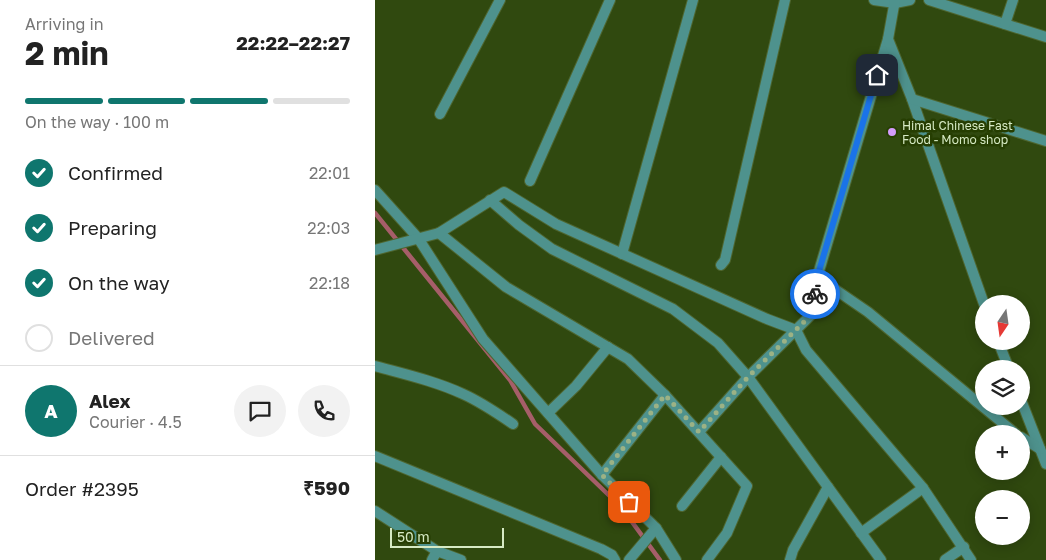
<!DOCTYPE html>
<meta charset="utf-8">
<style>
:root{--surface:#fff;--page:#f2f2f2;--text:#222;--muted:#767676;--line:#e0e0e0;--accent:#0f766e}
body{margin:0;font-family:"Golos Text",sans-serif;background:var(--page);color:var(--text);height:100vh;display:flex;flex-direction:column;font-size:19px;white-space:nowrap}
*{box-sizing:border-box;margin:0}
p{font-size:16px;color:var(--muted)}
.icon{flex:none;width:28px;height:28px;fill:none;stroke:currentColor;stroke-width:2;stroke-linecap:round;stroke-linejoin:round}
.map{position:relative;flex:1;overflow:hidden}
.sheet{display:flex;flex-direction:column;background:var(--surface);width:375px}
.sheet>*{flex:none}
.needle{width:32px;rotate:193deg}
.controls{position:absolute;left:600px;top:295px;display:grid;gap:10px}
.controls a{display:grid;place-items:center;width:55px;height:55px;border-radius:50%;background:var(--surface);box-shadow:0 2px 12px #0003;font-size:25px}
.scale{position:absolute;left:15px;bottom:12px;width:114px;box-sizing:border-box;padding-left:5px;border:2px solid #d6eac4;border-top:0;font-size:14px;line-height:18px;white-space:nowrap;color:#d6eac4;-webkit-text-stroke:4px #263e02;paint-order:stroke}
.pin{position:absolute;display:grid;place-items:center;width:42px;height:42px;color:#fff;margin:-21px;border-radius:10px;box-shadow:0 2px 8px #0006}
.courier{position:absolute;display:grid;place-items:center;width:50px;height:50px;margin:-25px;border:4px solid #1a73e8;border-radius:50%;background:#fff;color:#222;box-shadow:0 1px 6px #0007}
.headline em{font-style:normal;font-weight:700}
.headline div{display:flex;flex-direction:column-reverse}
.headline{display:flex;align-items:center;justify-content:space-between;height:85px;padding:0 25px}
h1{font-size:32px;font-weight:700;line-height:38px}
.bar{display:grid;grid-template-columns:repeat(4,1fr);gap:8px 5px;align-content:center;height:60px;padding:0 25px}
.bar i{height:6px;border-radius:4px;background:var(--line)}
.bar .on{background:var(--accent)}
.bar p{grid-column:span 4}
.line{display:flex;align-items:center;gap:12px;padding:0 25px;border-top:1px solid var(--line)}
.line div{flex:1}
.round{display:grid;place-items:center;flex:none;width:52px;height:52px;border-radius:26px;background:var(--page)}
ol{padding:0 25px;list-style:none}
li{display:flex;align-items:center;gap:15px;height:55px}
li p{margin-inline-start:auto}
li .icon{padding:5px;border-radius:50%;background:var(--accent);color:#fff;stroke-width:4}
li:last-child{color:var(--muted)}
li i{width:28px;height:28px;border:2px solid var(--line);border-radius:50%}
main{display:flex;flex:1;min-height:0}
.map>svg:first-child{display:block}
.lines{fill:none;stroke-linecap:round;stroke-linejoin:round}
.stream{stroke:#a65e69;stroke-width:4.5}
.minor-casing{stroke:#4e6630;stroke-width:12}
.tertiary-casing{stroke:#4e6630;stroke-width:12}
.minor{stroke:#4e928d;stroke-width:10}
.tertiary{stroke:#4e928d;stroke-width:10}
.done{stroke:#9cb285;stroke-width:5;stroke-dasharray:0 9}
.route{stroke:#1a73e8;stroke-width:6}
.poi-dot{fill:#d49cfc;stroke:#263e02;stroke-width:2}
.labels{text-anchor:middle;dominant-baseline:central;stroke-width:5;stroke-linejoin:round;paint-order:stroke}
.poi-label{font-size:12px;fill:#d6eac4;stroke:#263e02;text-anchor:start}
</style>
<main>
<section class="sheet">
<div class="headline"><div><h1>2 min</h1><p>Arriving in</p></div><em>22:22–22:27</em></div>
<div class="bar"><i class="on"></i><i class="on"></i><i class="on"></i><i></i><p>On the way · 100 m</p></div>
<ol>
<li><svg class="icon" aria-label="check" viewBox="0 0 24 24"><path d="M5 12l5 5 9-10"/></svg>Confirmed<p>22:01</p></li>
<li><svg class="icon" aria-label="check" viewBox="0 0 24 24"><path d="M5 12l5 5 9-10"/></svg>Preparing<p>22:03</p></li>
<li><svg class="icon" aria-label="check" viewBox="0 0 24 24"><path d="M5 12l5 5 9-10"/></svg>On the way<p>22:18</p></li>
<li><i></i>Delivered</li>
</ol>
<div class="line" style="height:90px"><b class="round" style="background:var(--accent);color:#fff">A</b><div><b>Alex</b><p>Courier · 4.5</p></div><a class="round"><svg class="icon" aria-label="chat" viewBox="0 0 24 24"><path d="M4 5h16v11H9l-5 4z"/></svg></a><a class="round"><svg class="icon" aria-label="phone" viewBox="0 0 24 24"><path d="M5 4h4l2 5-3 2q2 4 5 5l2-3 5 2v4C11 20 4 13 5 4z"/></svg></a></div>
<div class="line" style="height:65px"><div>Order #2395</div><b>₹590</b></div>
</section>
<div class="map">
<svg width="671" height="560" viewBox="0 0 671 560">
<rect width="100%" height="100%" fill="#30490f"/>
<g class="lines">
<polyline class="stream" points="0,213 135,380 160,424 246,507 285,560"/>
<g class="minor-casing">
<g id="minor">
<polyline points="499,0 520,3 535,0"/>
<polyline points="554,0 671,37"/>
<polyline points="630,24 638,0"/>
<polyline points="537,99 609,304"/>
<polyline points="65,114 125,0"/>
<polyline points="155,181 235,0"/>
<polyline points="0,190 43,238 108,339 227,475 281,528 301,560"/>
<polyline points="115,200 144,225 177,249 298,309 343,343 373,377 506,560"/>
<polyline points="64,233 131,287 253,359 290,395 372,486 352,533 332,560"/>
<polyline points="0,250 64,233 129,192 181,224 392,319 421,330 431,350 548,488 596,560"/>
<polyline points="247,254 318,0"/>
<polyline points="346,265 350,260 410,0"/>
<polyline points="442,282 458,288 493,312 641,434"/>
<polyline points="623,341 634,369"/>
<path d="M 0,366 C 29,374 60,381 88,394 C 106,402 122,413 138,424"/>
<polyline points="646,400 671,464"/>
<polyline points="173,413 201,386 233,347"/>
<polyline points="324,432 373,377 436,315 444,271 513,39"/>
<polyline points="646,437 665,449"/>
<polyline points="0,456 226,549 237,555 240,560"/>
<polyline points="227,475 290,395"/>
<polyline points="307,506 346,457"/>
<polyline points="0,511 62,551 57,560"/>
<polyline points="486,533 548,488"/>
<polyline points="62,551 86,560"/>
<polyline points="254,560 281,528"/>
<polyline points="415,560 418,550 453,487"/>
<polyline points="570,560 589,547"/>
</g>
</g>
<g class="tertiary-casing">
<polyline id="tertiary" points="520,0 513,39 537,99 671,141"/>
</g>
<use href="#minor" class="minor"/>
<use href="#tertiary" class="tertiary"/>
</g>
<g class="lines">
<polyline class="done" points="254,502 227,475 290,395 324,432 373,377 436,315 440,294"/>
<polyline class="route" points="440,294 444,271 502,75"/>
</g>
<circle class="poi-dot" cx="517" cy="132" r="5"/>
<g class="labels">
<g class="poi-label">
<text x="527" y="125">Himal Chinese Fast<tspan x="527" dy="14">Food - Momo shop</tspan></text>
</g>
</g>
</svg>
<div class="controls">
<a><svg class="needle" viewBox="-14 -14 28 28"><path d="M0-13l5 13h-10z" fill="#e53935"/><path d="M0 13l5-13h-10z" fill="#767676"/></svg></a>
<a><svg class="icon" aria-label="layers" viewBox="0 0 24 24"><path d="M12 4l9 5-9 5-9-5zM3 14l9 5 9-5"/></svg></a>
<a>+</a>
<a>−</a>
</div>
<div class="scale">50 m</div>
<div class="pin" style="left:254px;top:502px;background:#ea580c"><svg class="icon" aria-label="bag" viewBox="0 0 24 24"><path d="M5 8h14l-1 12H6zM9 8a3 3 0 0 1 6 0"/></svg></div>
<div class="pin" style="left:502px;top:75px;background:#1f2937"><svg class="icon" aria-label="home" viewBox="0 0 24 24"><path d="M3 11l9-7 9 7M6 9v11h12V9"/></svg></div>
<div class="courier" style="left:440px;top:294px"><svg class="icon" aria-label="bike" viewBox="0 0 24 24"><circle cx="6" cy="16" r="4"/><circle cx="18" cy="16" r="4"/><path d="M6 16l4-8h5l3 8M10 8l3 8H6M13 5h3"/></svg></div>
</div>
</main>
